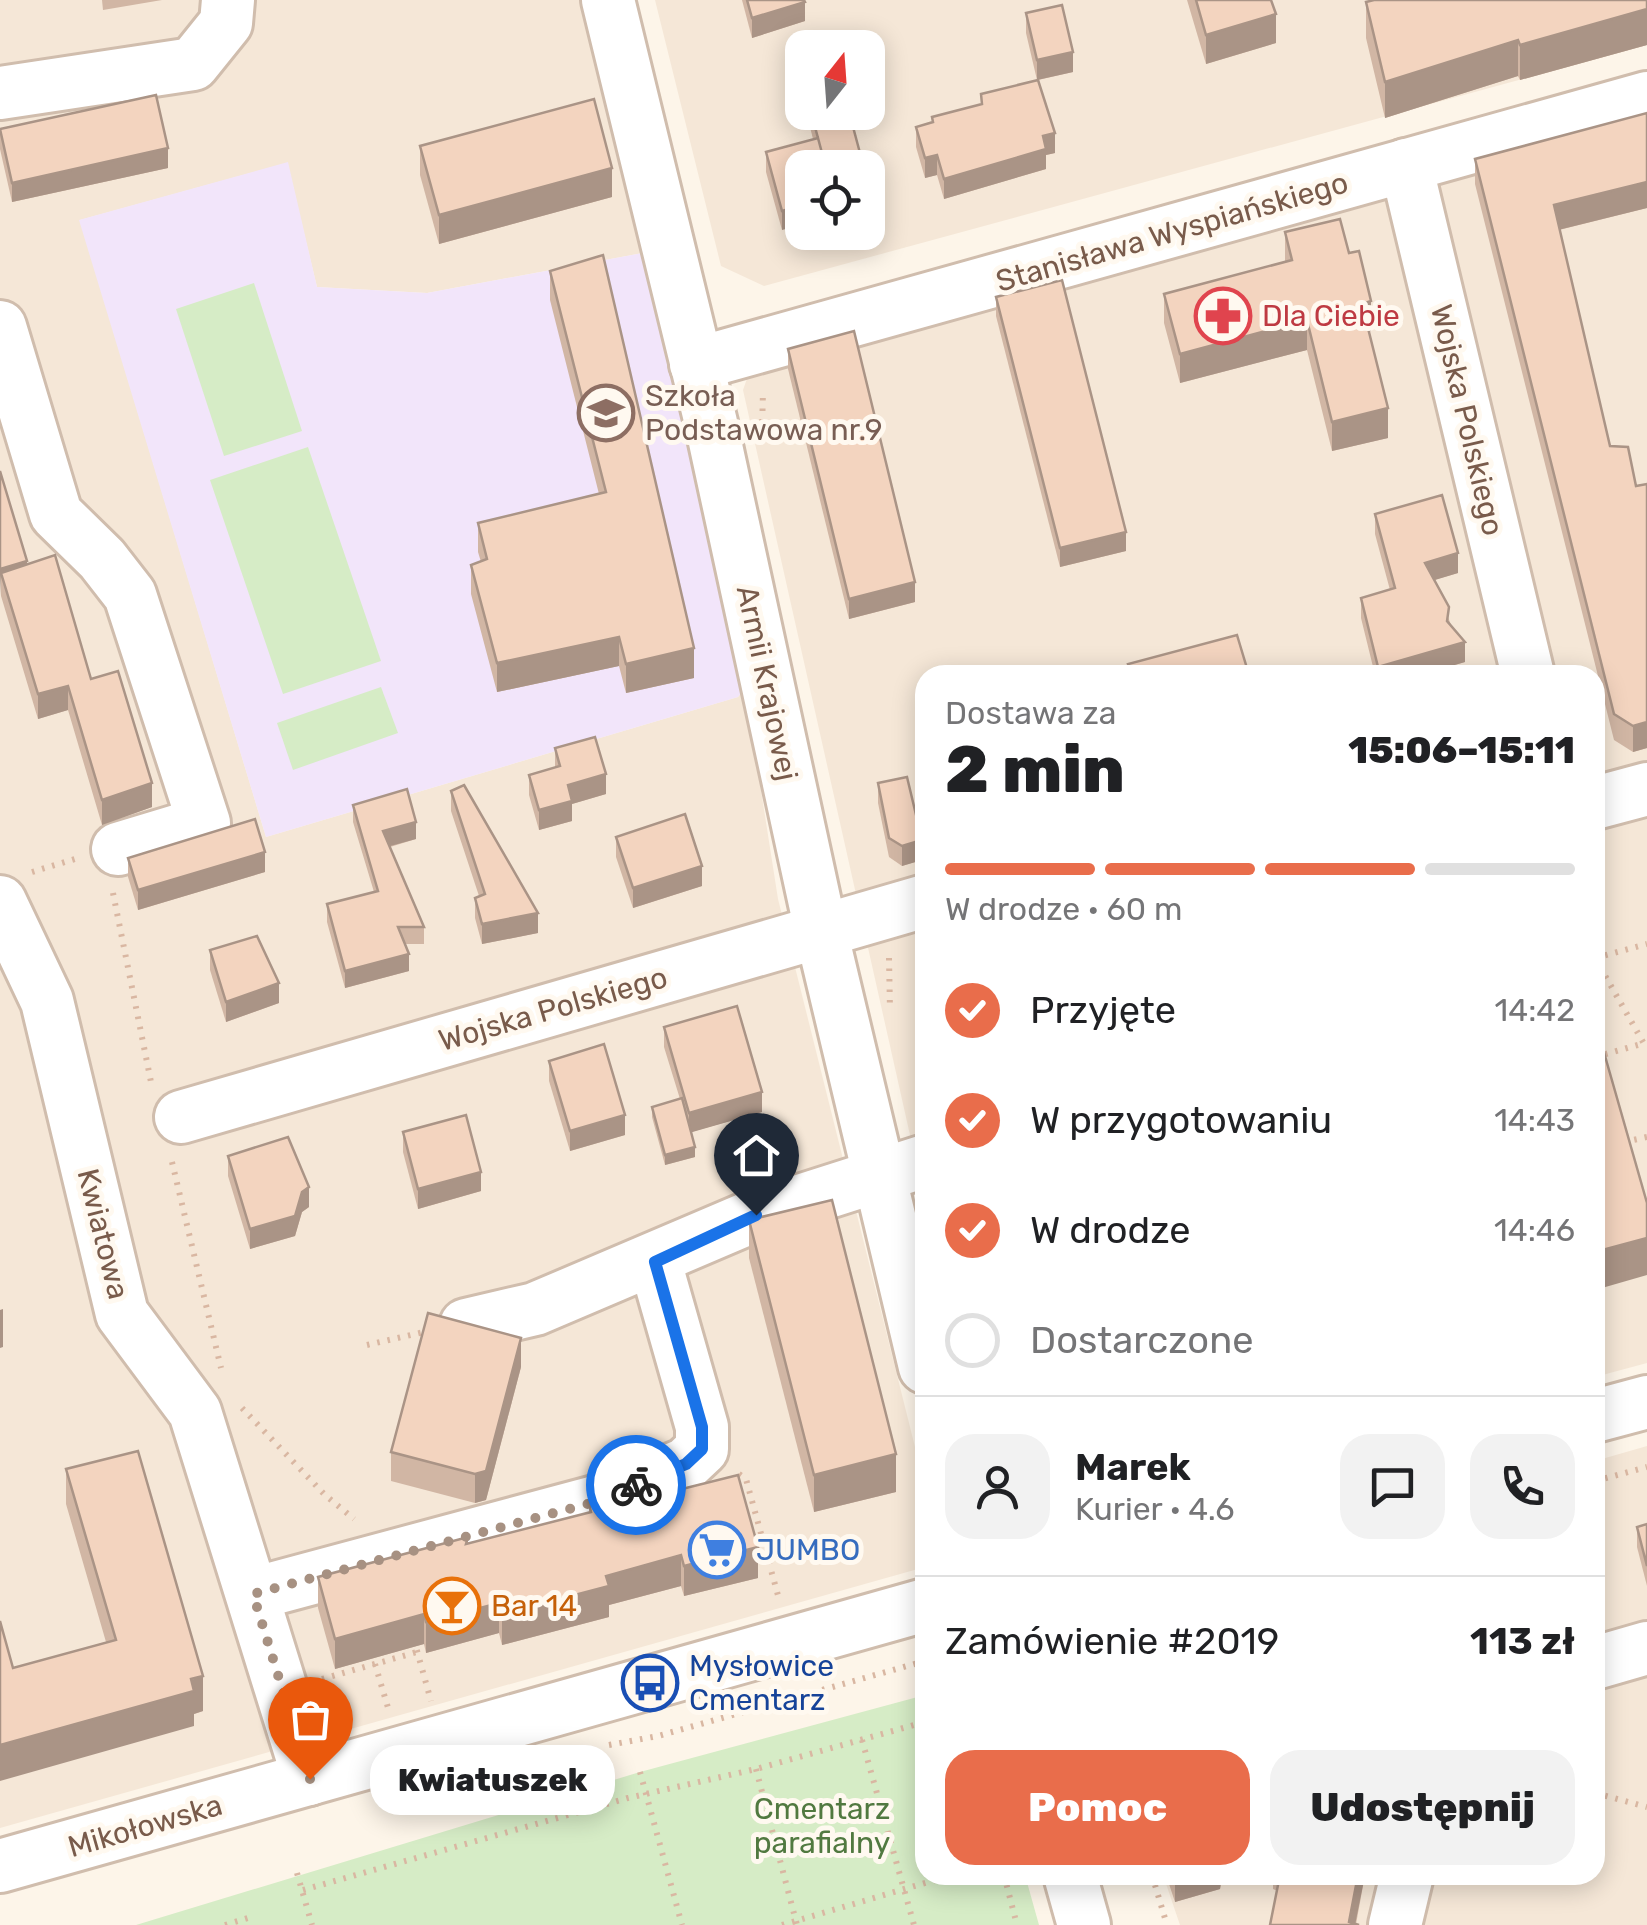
<!DOCTYPE html>
<html lang="pl">
<meta charset="utf-8">
<style>
:root{--surface:#fff;--page:#f2f2f2;--text:#202124;--muted:#757577;--line:#e0e0e0;--accent:#e96d4b}
body{margin:0;font-family:Rubik,sans-serif;background:var(--page);color:var(--text);height:100vh;display:flex;flex-direction:column;font-size:38px;white-space:nowrap}
*{box-sizing:border-box;margin:0}
p{font-size:32px;color:var(--muted)}
.icon{flex:none;width:55px;height:55px;fill:none;stroke:currentColor;stroke-width:2;stroke-linecap:round;stroke-linejoin:round}
.map{position:relative;flex:1;overflow:hidden}
.panel{position:absolute;left:915px;top:665px;width:690px;height:1220px;display:flex;flex-direction:column;background:var(--surface);border-radius:30px;box-shadow:0 5px 25px #0003}
.panel>*{flex:none}
.needle{width:65px;rotate:17deg}
.controls{position:absolute;left:785px;top:30px;display:grid;gap:20px}
.controls a{display:grid;place-items:center;width:100px;height:100px;border-radius:20px;background:var(--surface);box-shadow:0 5px 25px #0003;font-size:50px}
.pin{position:absolute;display:grid;place-items:center;width:85px;height:85px;color:#fff;margin:-102px -42px;border-radius:50% 50% 50% 0;rotate:-45deg;box-shadow:0 0 10px #0007}
.pin .icon{rotate:45deg}
.courier{position:absolute;display:grid;place-items:center;width:100px;height:100px;margin:-50px;border:8px solid #1a73e8;border-radius:50%;background:#fff;color:#222;box-shadow:0 2px 12px #0007}
.bubble{position:absolute;height:70px;border-radius:30px;background:var(--surface);box-shadow:0 5px 25px #0003;font-size:32px;font-weight:800;line-height:70px;text-align:center}
.headline em{font-style:normal;font-weight:800}
.headline div{display:flex;flex-direction:column-reverse}
.headline{display:flex;align-items:center;justify-content:space-between;height:170px;padding:0 30px}
h1{font-size:65px;font-weight:800;line-height:75px}
.bar{display:grid;grid-template-columns:repeat(4,1fr);gap:15px 10px;align-content:center;height:120px;padding:0 30px}
.bar i{height:12px;border-radius:8px;background:var(--line)}
.bar .current{background:var(--accent)}
.bar p{grid-column:span 4}
.line{display:flex;align-items:center;gap:25px;padding:0 30px;border-top:2px solid var(--line)}
.line div{flex:1}
.round{display:grid;place-items:center;flex:none;width:105px;height:105px;border-radius:30px;background:var(--page)}
ol{padding:0 30px;list-style:none}
li{display:flex;align-items:center;gap:30px;height:110px}
li p{margin-inline-start:auto}
li .icon{padding:10px;border-radius:50%;background:var(--accent);color:#fff;stroke-width:4}
li:last-child{color:var(--muted)}
li i{width:55px;height:55px;border:5px solid var(--line);border-radius:50%}
.action{display:flex;gap:20px;margin-top:auto;padding:20px 30px}
.action a{flex:1;height:115px;border-radius:30px;background:var(--accent);color:#fff;font-size:40px;font-weight:800;line-height:115px;text-align:center}
.action a+a{background:var(--page);color:var(--text)}
.map>svg:first-child{display:block}
.residential{fill:#f5e7d7;fill-rule:evenodd}
.education{fill:#f2e5fa}
.green{fill:#d6ecc6}
.lines{fill:none;stroke-linecap:round;stroke-linejoin:round}
.minor-casing{stroke:#d0bdad;stroke-width:58}
.path{stroke:#d9b7a2;stroke-width:6;stroke-dasharray:2.5 8;stroke-linecap:butt}
.minor{stroke:#fff;stroke-width:52}
.wall{fill:#d1b6a4}
.shaded-wall{fill:#aa9486}
.building{fill:#f3d4bf;stroke:#aa9486;stroke-width:2.5}
.done{stroke:#a79182;stroke-width:10;stroke-dasharray:0 18}
.route{stroke:#1a73e8;stroke-width:12}
.labels{text-anchor:middle;dominant-baseline:central;stroke-width:10;stroke-linejoin:round;paint-order:stroke}
.street-label{font-size:30px;fill:#795b4b;stroke:#fff9f0}
.health-label{font-size:30px;fill:#be3a42;stroke:#fff9f0;text-anchor:start}
.education-label{font-size:30px;fill:#785e54;stroke:#fff9f0;text-anchor:start}
.shop-label{font-size:30px;fill:#366cbe;stroke:#fff9f0;text-anchor:start}
.food-label{font-size:30px;fill:#c56008;stroke:#fff9f0;text-anchor:start}
.transit-label{font-size:30px;fill:#164399;stroke:#fff9f0;text-anchor:start}
.park-label{font-size:30px;fill:#517940;stroke:#fff9f0}
</style>
<div class="map">
<svg width="1647" height="1925" viewBox="0 0 1647 1925">
<rect width="100%" height="100%" fill="#fdf5e9"/>
<g class="residential">
<polygon points="0,0 584,0 648,252 427,293 317,287 287,163 80,220 266,837 738,697 745,688 778,899 925,1487 925,1567 0,1828"/>
<path d="M 655,0 L 1647,0 L 1647,45 L 764,286 L 721,266 ZM 802,48 L 868,48 L 868,112 L 802,112 ZM 802,168 L 868,168 L 868,232 L 802,232 Z"/>
<polygon points="1647,80 1647,1363 1595,1377 1595,675 925,675 925,1202 743,390 750,370"/>
<polygon points="1647,1446 1647,1925 1180,1925 1163,1875 1595,1875 1595,1461"/>
</g>
<polygon class="education" points="288,162 317,287 427,293 648,252 745,688 738,697 266,837 79,220"/>
<g class="green">
<polygon points="254,283 302,431 224,456 176,309"/>
<polygon points="308,447 381,661 283,694 210,480"/>
<polygon points="381,687 398,733 293,770 277,723"/>
<polygon points="925,1695 925,1875 1025,1875 1039,1925 136,1925 640,1772"/>
</g>
<g class="lines">
<g class="minor-casing">
<g id="minor">
<polyline points="608,0 711,423 821,931 925,1367"/>
<polyline points="0,93 193,64 226,23 228,0"/>
<polyline points="1406,165 1528,675"/>
<polyline points="0,327 56,514 102,559 130,595 204,823 118,849"/>
<polyline points="696,364 1647,98"/>
<polyline points="1595,803 1647,789"/>
<polyline points="0,902 47,1001 122,1314 195,1412 309,1779"/>
<polyline points="181,1117 925,901"/>
<polyline points="466,1325 535,1309 756,1215 925,1161"/>
<polyline points="1595,1416 1647,1402"/>
<polyline points="253,1594 595,1502 686,1464 702,1449 702,1427 655,1262"/>
<polyline points="1595,1663 1647,1648"/>
<polyline points="0,1866 925,1605"/>
<polyline points="1070,1875 1084,1925"/>
<polyline points="1395,1925 1407,1875"/>
</g>
</g>
<g class="path">
<polyline points="762,432 763,390"/>
<polyline points="32,872 78,858"/>
<polyline points="113,893 152,1087"/>
<polyline points="889,958 890,1010"/>
<polyline points="1595,958 1647,1049"/>
<polyline points="1595,958 1647,944"/>
<polyline points="1595,1057 1645,1043"/>
<polyline points="1624,1142 1647,1137"/>
<polyline points="172,1162 221,1368"/>
<polyline points="367,1345 424,1332"/>
<polyline points="242,1408 325,1495 354,1519"/>
<polyline points="739,1474 746,1479 779,1599"/>
<polyline points="1595,1481 1647,1467"/>
<polyline points="414,1640 431,1701"/>
<polyline points="375,1664 389,1711"/>
<polyline points="322,1679 417,1652"/>
<polyline points="862,1740 914,1925"/>
<polyline points="609,1745 658,1736 925,1661"/>
<polyline points="756,1769 797,1925"/>
<polyline points="640,1772 682,1925"/>
<polyline points="1595,1793 1647,1807"/>
<polyline points="297,1873 312,1925"/>
<polyline points="1004,1875 1017,1925"/>
<polyline points="1152,1875 1167,1925"/>
<polyline points="303,1890 628,1798 756,1769 925,1722"/>
<polyline points="225,1925 248,1918"/>
<polyline points="782,1925 952,1875"/>
</g>
<use href="#minor" class="minor"/>
</g>
<g class="wall">
<polygon points="102,0 162,0 103,10"/>
<polygon points="742,0 804,0 805,21 752,38"/>
<polygon points="1187,0 1271,0 1276,43 1206,64"/>
<polygon points="1647,0 1647,45 1520,80 1518,76 1385,118 1366,38 1366,2"/>
<polygon points="1026,13 1073,72 1038,80 1055,153 1046,155 1046,169 944,199 937,175 925,178 916,147 916,127 932,123 932,117 981,104 981,94 1037,80 1026,33"/>
<polygon points="810,112 849,112 860,168 802,168 782,230 766,172 766,152 813,139 810,127"/>
<polygon points="1647,113 1647,208 1559,230 1610,446 1636,486 1647,484 1647,748 1633,752 1614,740 1475,184 1475,159"/>
<polygon points="0,129 168,168 12,202 0,149"/>
<polygon points="420,146 612,197 439,244 420,175"/>
<polygon points="1285,232 1349,253 1371,331 1369,331 1388,438 1332,451 1307,350 1180,383 1164,323 1164,294 1285,262"/>
<polygon points="550,271 694,678 626,693 619,666 497,692 471,594 471,565 481,562 478,552 478,523 599,494 550,300"/>
<polygon points="996,297 1126,551 1060,567 996,316"/>
<polygon points="788,349 915,602 849,619 788,369"/>
<polygon points="0,471 27,565 91,679 152,807 102,825 68,710 38,719 1,596"/>
<polygon points="1375,514 1458,573 1434,580 1465,662 1420,675 1375,675 1361,618 1361,598 1390,590 1375,534"/>
<polygon points="555,748 606,794 572,804 572,821 539,830 529,795 529,775 555,768"/>
<polygon points="878,783 922,860 902,866 889,857 878,803"/>
<polygon points="451,791 538,933 482,944 475,918 475,898 479,896 451,811"/>
<polygon points="353,805 416,839 390,847 424,927 424,944 405,944 409,971 345,988 327,922 327,904 374,892 353,822"/>
<polygon points="616,837 702,886 633,908 616,857"/>
<polygon points="128,858 265,872 138,910 128,877"/>
<polygon points="210,950 279,1003 226,1022 210,970"/>
<polygon points="664,1027 762,1112 691,1132 695,1157 665,1165 652,1117 652,1107 680,1099 664,1047"/>
<polygon points="549,1061 625,1135 570,1151 549,1081"/>
<polygon points="403,1132 481,1191 418,1209 403,1152"/>
<polygon points="228,1156 309,1207 302,1212 295,1236 250,1249 228,1176"/>
<polygon points="749,1220 896,1492 814,1512 749,1258"/>
<polygon points="521,1367 486,1500 475,1503 391,1481 391,1452"/>
<polygon points="66,1469 203,1711 194,1714 194,1726 13,1668 106,1642 66,1504"/>
<polygon points="666,1493 758,1578 684,1596 681,1586 609,1605 609,1617 502,1645 499,1633 426,1653 424,1644 335,1669 318,1608 318,1577 468,1544 589,1512 589,1504"/>
<polygon points="1647,1524 1647,1586 1637,1547 1637,1527"/>
<polygon points="1166,1875 1233,1875 1233,1881 1222,1879 1220,1889 1175,1902"/>
<polygon points="1273,1875 1365,1875 1356,1924 1273,1889"/>
</g>
<g class="shaded-wall">
<polygon points="805,2 805,21 752,38 752,18"/>
<polygon points="1647,9 1647,45 1520,80 1520,45"/>
<polygon points="1276,14 1276,43 1206,64 1206,35"/>
<polygon points="1518,40 1518,76 1385,118 1385,82"/>
<polygon points="1073,52 1073,72 1037,80 1037,60"/>
<polygon points="1055,133 1055,153 1046,155 1046,169 944,199 944,179 1043,136"/>
<polygon points="168,148 168,168 12,202 12,183"/>
<polygon points="860,153 860,168 824,168 824,162"/>
<polygon points="937,155 937,175 925,178 925,158"/>
<polygon points="612,168 612,197 439,244 439,215"/>
<polygon points="1647,182 1647,208 1554,231 1554,205"/>
<polygon points="802,205 802,225 782,230 782,211"/>
<polygon points="1371,301 1371,331 1362,333 1362,304"/>
<polygon points="1307,320 1307,350 1180,383 1180,354"/>
<polygon points="1388,408 1388,438 1332,451 1332,422"/>
<polygon points="1126,532 1126,551 1060,567 1060,548"/>
<polygon points="1458,553 1458,573 1425,583 1425,563"/>
<polygon points="27,561 27,589 1,573 0,596 0,569"/>
<polygon points="915,582 915,602 849,619 849,599"/>
<polygon points="619,637 619,666 497,692 497,663"/>
<polygon points="1465,642 1465,662 1420,675 1378,675 1378,667"/>
<polygon points="694,648 694,678 626,693 626,664"/>
<polygon points="68,686 68,710 38,719 38,694"/>
<polygon points="1647,722 1647,748 1633,752 1633,726"/>
<polygon points="606,774 606,794 572,804 572,821 539,830 539,810 568,785"/>
<polygon points="152,783 152,807 102,825 102,800"/>
<polygon points="416,822 416,839 383,848 383,831"/>
<polygon points="922,840 922,860 902,866 902,846"/>
<polygon points="265,852 265,872 138,910 138,890"/>
<polygon points="702,866 702,886 633,908 633,888"/>
<polygon points="538,913 538,933 482,944 482,924"/>
<polygon points="409,954 409,971 345,988 345,971"/>
<polygon points="279,983 279,1003 226,1022 226,1002"/>
<polygon points="762,1092 762,1112 689,1133 689,1113"/>
<polygon points="625,1115 625,1135 570,1151 570,1131"/>
<polygon points="695,1147 695,1157 665,1165 665,1155"/>
<polygon points="481,1172 481,1191 418,1209 418,1189"/>
<polygon points="309,1187 309,1207 302,1212 295,1236 250,1249 250,1229"/>
<polygon points="1647,1238 1647,1275 1595,1290 1595,1252"/>
<polygon points="3,1309 3,1347 0,1348 0,1310"/>
<polygon points="521,1338 521,1367 486,1500 475,1503 475,1474"/>
<polygon points="896,1454 896,1492 814,1512 814,1475"/>
<polygon points="758,1547 758,1578 684,1596 684,1566"/>
<polygon points="681,1555 681,1586 609,1605 609,1617 502,1645 502,1614 606,1576"/>
<polygon points="499,1603 499,1633 426,1653 426,1622"/>
<polygon points="424,1614 424,1644 335,1669 335,1639"/>
<polygon points="203,1676 203,1711 194,1714 194,1726 0,1781 0,1745"/>
<polygon points="1200,1875 1222,1875 1220,1889 1175,1902 1175,1883"/>
<polygon points="1358,1875 1365,1875 1355,1925 1349,1925"/>
</g>
<g class="building">
<polygon points="747,0 804,0 805,2 752,18"/>
<polygon points="1196,0 1271,0 1276,14 1206,35"/>
<polygon points="1374,0 1647,0 1647,9 1520,45 1518,40 1385,82 1366,2"/>
<polygon points="1062,5 1073,52 1037,60 1026,13"/>
<polygon points="1038,80 1055,133 1043,136 1046,149 944,179 937,155 925,158 916,127 933,122 932,117 982,104 981,94"/>
<polygon points="156,95 168,148 12,183 0,129"/>
<polygon points="594,99 612,168 439,215 420,146"/>
<polygon points="811,112 849,112 860,153 824,162 826,168 802,168 802,205 782,211 766,152 818,138 822,153"/>
<polygon points="1647,113 1647,182 1554,205 1610,446 1628,447 1636,486 1647,484 1647,722 1633,726 1614,714 1475,159"/>
<polygon points="1340,219 1349,253 1359,251 1371,301 1362,304 1388,408 1332,422 1307,320 1180,354 1164,294 1292,260 1285,232"/>
<polygon points="603,255 694,648 626,664 619,637 497,663 471,565 487,559 478,523 606,492 550,271"/>
<polygon points="1062,280 1126,532 1060,548 996,297"/>
<polygon points="854,331 915,582 849,599 788,349"/>
<polygon points="0,471 27,561 0,569"/>
<polygon points="1442,495 1458,553 1425,563 1449,607 1447,621 1465,642 1378,667 1361,598 1395,588 1375,514"/>
<polygon points="55,555 91,679 118,671 152,783 102,800 68,686 38,694 1,573"/>
<polygon points="1237,635 1249,675 1132,675 1128,664"/>
<polygon points="595,737 606,774 568,785 572,801 539,810 529,775 560,766 555,748"/>
<polygon points="907,777 922,840 902,846 889,838 878,783"/>
<polygon points="464,785 538,913 482,924 475,898 485,894 451,791"/>
<polygon points="407,789 416,822 383,831 424,927 398,927 409,954 345,971 327,904 378,891 353,805"/>
<polygon points="685,814 702,866 633,888 616,837"/>
<polygon points="255,819 265,852 138,890 128,858"/>
<polygon points="257,936 279,983 226,1002 210,950"/>
<polygon points="737,1006 762,1092 689,1113 664,1027"/>
<polygon points="1595,1021 1647,1203 1647,1238 1595,1252"/>
<polygon points="604,1044 625,1115 570,1131 549,1061"/>
<polygon points="682,1098 695,1147 665,1155 652,1107"/>
<polygon points="466,1115 481,1172 418,1189 403,1132"/>
<polygon points="288,1137 309,1187 302,1192 295,1216 250,1229 228,1156"/>
<polygon points="832,1200 896,1454 814,1475 749,1220"/>
<polygon points="428,1313 521,1338 486,1471 475,1474 391,1452"/>
<polygon points="138,1451 203,1676 191,1679 194,1691 0,1745 0,1621 13,1668 116,1640 66,1469"/>
<polygon points="738,1475 758,1547 684,1566 681,1555 606,1576 609,1586 502,1614 499,1603 426,1622 424,1614 335,1639 318,1577 468,1537 466,1544 591,1512 589,1504 663,1483 666,1493"/>
<polygon points="1647,1524 1647,1566 1637,1527"/>
<polygon points="1173,1875 1200,1875 1175,1883"/>
<polygon points="1280,1875 1358,1875 1349,1922 1359,1925 1270,1925"/>
</g>
<g class="lines">
<polyline class="done" points="310,1779 253,1594 595,1502 636,1485"/>
<polyline class="route" points="636,1485 686,1464 702,1449 702,1427 655,1262 756,1215"/>
</g>
<defs>
<g id="pharmacy-ring" transform="scale(2.875)"><circle r="9.5" fill="#fff9f0" stroke="#e0444e" stroke-width="1.5"/><path d="M-2-6h4v4h4v4h-4v4h-4v-4h-4v-4h4Z" fill="#e0444e"/></g>
<g id="school-ring" transform="scale(2.875)"><circle r="9.5" fill="#fff9f0" stroke="#8d6e63" stroke-width="1.5"/><path d="M0-5L7-2L0 1L-7-2ZM-4 1L0 2.5L4 1V4Q0 6-4 4Z" fill="#8d6e63"/></g>
<g id="supermarket-ring" transform="scale(2.875)"><circle r="9.5" fill="#fff9f0" stroke="#3f7fe0" stroke-width="1.5"/><path d="M-6-5.5h2.5l.6 2H6L4.5 2H-2.5L-4.4-4H-6ZM-1.5 3.2a1.3 1.3 0 1 0 .1 0ZM3 3.2a1.3 1.3 0 1 0 .1 0Z" fill="#3f7fe0"/></g>
<g id="bar-ring" transform="scale(2.875)"><circle r="9.5" fill="#fff9f0" stroke="#e8710a" stroke-width="1.5"/><path d="M-6-5H6L.8 .8V4.5H3.5V6h-7V4.5H-.8V.8Z" fill="#e8710a"/></g>
<g id="bus-ring" transform="scale(2.875)"><circle r="9.5" fill="#fff9f0" stroke="#1a4fb4" stroke-width="1.5"/><path d="M-5-6H5V4H4V6H2V4H-2V6H-4V4H-5ZM-3.5-4V0h7V-4ZM-3.5 1.2v1.5H-2V1.2ZM2 1.2v1.5H3.5V1.2Z" fill="#1a4fb4"/></g>
</defs>
<g fill-rule="evenodd">
<use href="#pharmacy-ring" x="1223" y="316"/>
<use href="#school-ring" x="606" y="413"/>
<use href="#supermarket-ring" x="717" y="1550"/>
<use href="#bar-ring" x="452" y="1606"/>
<use href="#bus-ring" x="650" y="1683"/>
</g>
<g class="labels">
<g class="street-label">
<text transform="translate(1172 232) rotate(-16)">Stanisława Wyspiańskiego</text>
<text transform="translate(1467 420) rotate(77)">Wojska Polskiego</text>
<text transform="translate(767 683) rotate(78)">Armii Krajowej</text>
<text transform="translate(553 1009) rotate(-16)">Wojska Polskiego</text>
<text transform="translate(103 1234) rotate(76)">Kwiatowa</text>
<text transform="translate(145 1826) rotate(-16)">Mikołowska</text>
</g>
<g class="health-label">
<text x="1262" y="316">Dla Ciebie</text>
</g>
<g class="education-label">
<text x="645" y="396">Szkoła<tspan x="645" dy="34">Podstawowa nr.9</tspan></text>
</g>
<g class="shop-label">
<text x="756" y="1550">JUMBO</text>
</g>
<g class="food-label">
<text x="491" y="1606">Bar 14</text>
</g>
<g class="transit-label">
<text x="689" y="1666">Mysłowice<tspan x="689" dy="34">Cmentarz</tspan></text>
</g>
<g class="park-label">
<text x="822" y="1809">Cmentarz<tspan x="822" dy="34">parafialny</tspan></text>
</g>
</g>
</svg>
<div class="controls">
<a><svg class="needle" viewBox="-14 -14 28 28"><path d="M0-13l5 13h-10z" fill="#e53935"/><path d="M0 13l5-13h-10z" fill="#757577"/></svg></a>
<a><svg class="icon" aria-label="locate" viewBox="0 0 24 24"><circle cx="12" cy="12" r="6"/><path d="M12 2v4M12 18v4M2 12h4M18 12h4"/></svg></a>
</div>
<div class="pin" style="left:310px;top:1779px;background:#ea580c"><svg class="icon" aria-label="bag" viewBox="0 0 24 24"><path d="M5 8h14l-1 12H6zM9 8a3 3 0 0 1 6 0"/></svg></div>
<div class="pin" style="left:756px;top:1215px;background:#1f2937"><svg class="icon" aria-label="home" viewBox="0 0 24 24"><path d="M3 11l9-7 9 7M6 9v11h12V9"/></svg></div>
<div class="courier" style="left:636px;top:1485px"><svg class="icon" aria-label="bike" viewBox="0 0 24 24"><circle cx="6" cy="16" r="4"/><circle cx="18" cy="16" r="4"/><path d="M6 16l4-8h5l3 8M10 8l3 8H6M13 5h3"/></svg></div>
<div class="bubble" style="left:370px;top:1745px;width:245px">Kwiatuszek</div>
<section class="panel">
<div class="headline"><div><h1>2 min</h1><p>Dostawa za</p></div><em>15:06–15:11</em></div>
<div class="bar"><i class="current"></i><i class="current"></i><i class="current"></i><i></i><p>W drodze · 60 m</p></div>
<ol>
<li><svg class="icon" aria-label="check" viewBox="0 0 24 24"><path d="M5 12l5 5 9-10"/></svg>Przyjęte<p>14:42</p></li>
<li><svg class="icon" aria-label="check" viewBox="0 0 24 24"><path d="M5 12l5 5 9-10"/></svg>W przygotowaniu<p>14:43</p></li>
<li><svg class="icon" aria-label="check" viewBox="0 0 24 24"><path d="M5 12l5 5 9-10"/></svg>W drodze<p>14:46</p></li>
<li><i></i>Dostarczone</li>
</ol>
<div class="line" style="height:180px"><a class="round"><svg class="icon" aria-label="person" viewBox="0 0 24 24"><circle cx="12" cy="8" r="4"/><path d="M4 21q1-7 8-7t8 7"/></svg></a><div><b>Marek</b><p>Kurier · 4.6</p></div><a class="round"><svg class="icon" aria-label="chat" viewBox="0 0 24 24"><path d="M4 5h16v11H9l-5 4z"/></svg></a><a class="round"><svg class="icon" aria-label="phone" viewBox="0 0 24 24"><path d="M5 4h4l2 5-3 2q2 4 5 5l2-3 5 2v4C11 20 4 13 5 4z"/></svg></a></div>
<div class="line" style="height:130px"><div>Zamówienie #2019</div><b>113 zł</b></div>
<div class="action"><a>Pomoc</a><a>Udostępnij</a></div>
</section>
</div>
